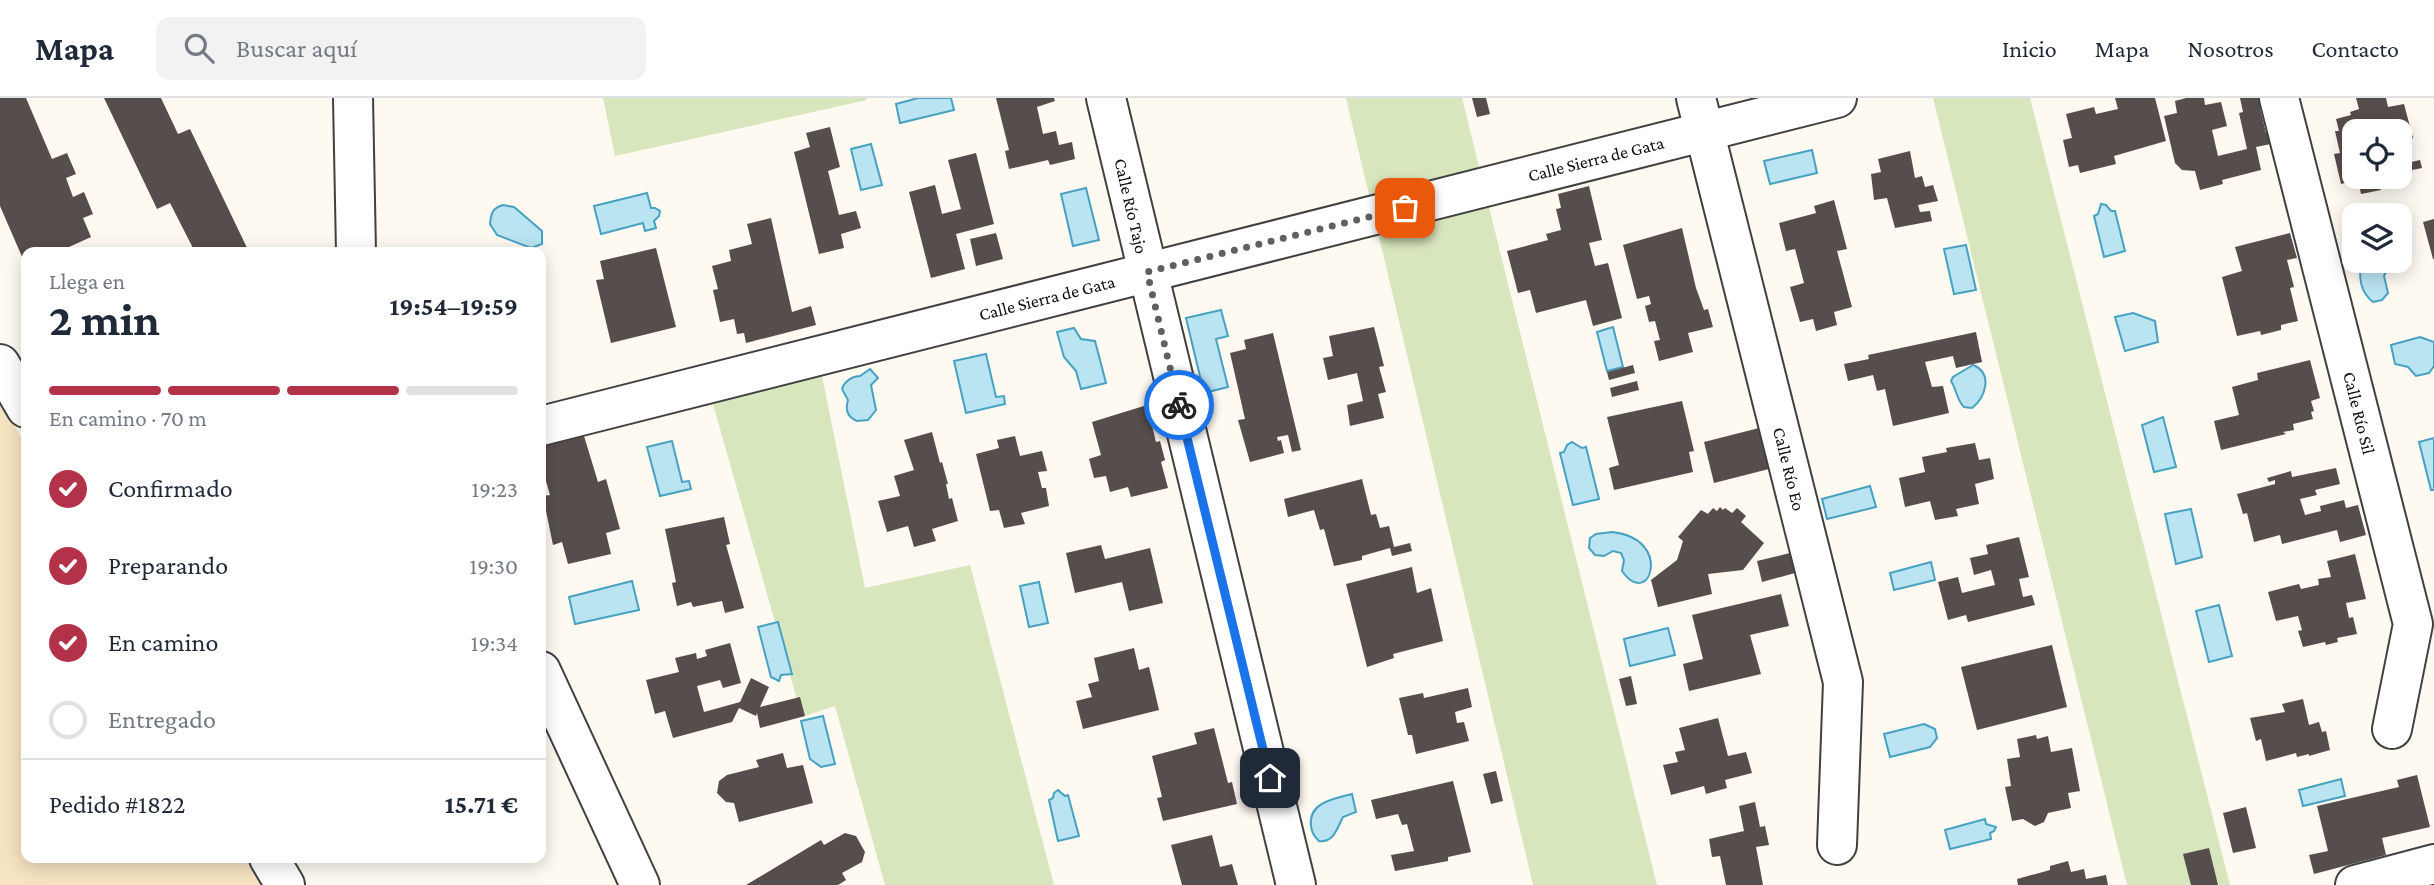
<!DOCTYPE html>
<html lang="es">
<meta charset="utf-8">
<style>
:root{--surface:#fff;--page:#f2f2f3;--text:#1f2937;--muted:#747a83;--line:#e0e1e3;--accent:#b3324a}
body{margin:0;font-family:"Crimson Pro",serif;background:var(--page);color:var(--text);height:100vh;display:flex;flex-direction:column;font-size:26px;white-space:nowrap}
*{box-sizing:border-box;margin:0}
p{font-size:23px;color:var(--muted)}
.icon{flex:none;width:38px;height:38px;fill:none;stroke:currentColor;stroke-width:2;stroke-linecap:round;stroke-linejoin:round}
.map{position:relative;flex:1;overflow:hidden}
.drawer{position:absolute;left:21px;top:149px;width:525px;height:616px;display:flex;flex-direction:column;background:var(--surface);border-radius:14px;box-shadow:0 4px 18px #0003}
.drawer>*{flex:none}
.controls{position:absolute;left:2342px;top:21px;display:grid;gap:14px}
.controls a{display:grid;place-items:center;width:70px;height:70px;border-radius:14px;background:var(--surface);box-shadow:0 4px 18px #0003;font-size:35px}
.pin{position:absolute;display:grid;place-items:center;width:60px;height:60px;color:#fff;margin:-30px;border-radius:14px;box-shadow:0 4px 10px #0006}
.courier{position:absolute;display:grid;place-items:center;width:70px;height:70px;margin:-35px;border:5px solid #1a73e8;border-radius:50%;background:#fff;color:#222;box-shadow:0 2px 9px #0007}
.head em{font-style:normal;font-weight:700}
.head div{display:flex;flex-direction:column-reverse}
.head{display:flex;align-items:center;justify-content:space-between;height:119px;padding:0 28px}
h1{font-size:46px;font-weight:700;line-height:52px}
.bar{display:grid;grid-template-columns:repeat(4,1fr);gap:10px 7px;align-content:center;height:84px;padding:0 28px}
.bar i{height:9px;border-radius:5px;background:var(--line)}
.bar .selected{background:var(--accent)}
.bar p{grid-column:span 4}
.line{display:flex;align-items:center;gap:18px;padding:0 28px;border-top:2px solid var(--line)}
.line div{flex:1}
ol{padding:0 28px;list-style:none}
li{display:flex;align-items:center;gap:21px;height:77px}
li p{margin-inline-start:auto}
li .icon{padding:7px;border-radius:50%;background:var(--accent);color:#fff;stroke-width:4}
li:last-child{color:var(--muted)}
li i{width:38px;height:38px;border:4px solid var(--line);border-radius:50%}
header{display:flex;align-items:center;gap:42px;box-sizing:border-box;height:98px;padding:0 35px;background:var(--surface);border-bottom:2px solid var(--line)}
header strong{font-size:33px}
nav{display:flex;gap:38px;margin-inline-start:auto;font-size:24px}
.search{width:490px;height:63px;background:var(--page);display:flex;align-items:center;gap:18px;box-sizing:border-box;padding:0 24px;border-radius:14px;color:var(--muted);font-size:26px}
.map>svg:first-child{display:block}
.green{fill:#d8e6bd}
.sand{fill:#f6e3c1}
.water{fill:#bae4f1;stroke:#47a2c2;stroke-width:2}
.building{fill:#564e4c}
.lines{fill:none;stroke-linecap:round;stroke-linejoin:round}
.minor-casing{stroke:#414141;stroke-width:42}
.minor{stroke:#fff;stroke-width:38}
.done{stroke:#62605d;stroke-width:7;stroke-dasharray:0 12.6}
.route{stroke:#1a73e8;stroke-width:9}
.labels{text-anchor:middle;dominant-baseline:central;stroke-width:7;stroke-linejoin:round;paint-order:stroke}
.street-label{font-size:18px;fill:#0e0e0e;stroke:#fff}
</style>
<header>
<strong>Mapa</strong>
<div class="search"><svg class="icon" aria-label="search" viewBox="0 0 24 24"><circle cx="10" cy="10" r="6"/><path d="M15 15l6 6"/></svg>Buscar aquí</div>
<nav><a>Inicio</a><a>Mapa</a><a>Nosotros</a><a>Contacto</a></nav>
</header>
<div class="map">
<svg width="2434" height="787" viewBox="0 0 2434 787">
<rect width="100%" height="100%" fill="#fef9f1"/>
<g class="green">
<polygon points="603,0 866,0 867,2 615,58"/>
<polygon points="1346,0 1462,0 1657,787 1533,787"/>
<polygon points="1933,0 2030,0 2230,787 2127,787"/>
<polygon points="822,278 865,490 970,467 1054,787 885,787 835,608 802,619 711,299"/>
</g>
<polygon class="sand" points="0,302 26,348 26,760 250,760 266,787 0,787"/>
<g class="water">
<polygon points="918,0 951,0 954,12 900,25 896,6"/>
<polygon points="871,46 882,87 861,92 851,51"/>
<polygon points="1812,52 1817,75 1770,86 1764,63"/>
<polygon points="1086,90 1099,142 1073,148 1061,96"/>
<polygon points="647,95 651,110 655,110 660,113 659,118 654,123 656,130 645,133 643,125 601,136 594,108"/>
<polygon points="2101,106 2106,107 2111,113 2115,113 2125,153 2104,159 2094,118 2098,116"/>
<path d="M 503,107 L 514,109 L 542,133 L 542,146 L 531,150 L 497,137 L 490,126 C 491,116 492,110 503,107 Z"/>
<polygon points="1966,147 1976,192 1954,196 1944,151"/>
<path d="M 2362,163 L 2388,163 L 2390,167 L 2384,178 L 2388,195 L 2382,202 L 2373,204 C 2360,194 2358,178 2362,163 Z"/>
<polygon points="1221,212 1228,238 1216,241 1228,289 1204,295 1186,220"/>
<polygon points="2133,215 2155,223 2158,244 2125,253 2115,219"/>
<polygon points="1613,229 1623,269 1607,273 1597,234"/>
<polygon points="1074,230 1081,241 1095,243 1106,285 1081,291 1076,273 1064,259 1057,234"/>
<polygon points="2420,239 2434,244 2434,268 2429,275 2416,278 2408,269 2395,266 2391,247"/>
<polygon points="986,256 996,299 1004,298 1005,306 966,315 954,263"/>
<path d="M 1973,267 C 1993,275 1986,299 1972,310 L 1964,309 C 1956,301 1957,292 1951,283 L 1953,279 Z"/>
<path d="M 870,271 L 878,280 L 871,287 L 876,312 L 868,322 L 857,323 C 847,319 845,312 848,302 L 842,291 C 844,284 852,278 860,278 Z"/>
<polygon points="2163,319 2176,369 2154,374 2142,327"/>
<polygon points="2434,340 2434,392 2431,392 2419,344"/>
<polygon points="672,343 682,384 689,383 691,391 660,398 647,349"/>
<polygon points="1572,344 1582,350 1586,349 1599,401 1573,407 1560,355 1564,354 1567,347"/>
<polygon points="1870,388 1876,409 1827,421 1822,401"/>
<polygon points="2191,411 2202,459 2176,466 2165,416"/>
<path d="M 1612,434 C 1674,440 1650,513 1622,473 L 1624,462 L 1621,455 L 1613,453 L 1604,458 L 1595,457 L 1589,450 L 1590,440 L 1596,436 Z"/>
<polygon points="1931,464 1935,482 1894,492 1890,475"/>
<polygon points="632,483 639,512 575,526 569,499"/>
<polygon points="1039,484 1048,525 1029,529 1020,488"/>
<polygon points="2219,507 2232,558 2209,564 2196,513"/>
<polygon points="778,524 792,576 781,577 779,583 771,579 758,529"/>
<polygon points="1668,530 1675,557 1630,568 1624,541"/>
<polygon points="823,618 835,666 821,669 810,661 801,623"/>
<polygon points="1924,626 1935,631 1937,640 1930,649 1890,659 1884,636"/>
<polygon points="2341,681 2345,698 2303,708 2299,692"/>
<polygon points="1058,692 1065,698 1068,697 1079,738 1058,743 1049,702 1053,700 1054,695"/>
<path d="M 1352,696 L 1356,714 L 1343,719 C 1337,730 1334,745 1319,743 C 1314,738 1312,735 1311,728 C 1308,704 1334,701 1352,696 Z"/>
<polygon points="1985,721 1986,726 1996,729 1994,733 1990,735 1991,741 1950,751 1945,732"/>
</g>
<g class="building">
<polygon points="0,0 26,0 52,61 67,55 76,76 66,80 73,99 84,94 93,116 83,120 91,139 58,154 26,154 26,168 0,108"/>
<polygon points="104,0 161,0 178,36 190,31 249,154 195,154 170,105 157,111"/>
<polygon points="996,0 1054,0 1055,3 1037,9 1043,36 1056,33 1059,47 1072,44 1075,61 1050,67 1048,62 1009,71 1005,53 1009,52"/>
<polygon points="1472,0 1486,0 1490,16 1477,19"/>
<polygon points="2115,0 2155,0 2166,43 2114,58 2116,66 2080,75 2078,67 2069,69 2063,42 2072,40 2066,16 2094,9 2096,16 2118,11"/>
<polygon points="2186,0 2204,0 2205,7 2221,4 2227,28 2212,32 2218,58 2247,51 2239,15 2243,14 2240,0 2265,0 2267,8 2260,10 2266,35 2273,33 2276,45 2256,49 2261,72 2222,82 2223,86 2200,92 2195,73 2182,72 2175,65 2164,18 2177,15 2175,3"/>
<polygon points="2356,0 2386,0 2388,9 2404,6 2413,40 2399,45 2399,33 2354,33 2354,79 2399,79 2399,67 2420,62 2422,70 2402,74 2403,79 2378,85 2381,92 2361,96 2358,82 2341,86 2334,56 2340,55 2335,33 2339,33 2336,21 2351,17 2350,14 2359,11"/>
<polygon points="830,29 840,69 828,73 839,117 856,113 861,130 841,136 844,150 819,156 794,54 810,49 806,35"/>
<polygon points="1910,53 1915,80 1922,78 1925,89 1933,87 1938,103 1918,107 1920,114 1930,113 1932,123 1895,130 1887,100 1874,102 1871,76 1881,74 1878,61"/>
<polygon points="976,55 994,126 956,136 965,171 931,180 909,94 935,87 942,116 961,111 948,62"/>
<polygon points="1589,88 1602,142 1589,145 1595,168 1608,165 1622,220 1593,228 1586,202 1536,215 1530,192 1518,195 1507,153 1548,142 1546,136 1561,132 1556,111 1561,110 1558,96"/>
<polygon points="1834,102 1847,151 1837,153 1852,209 1834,214 1837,227 1816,233 1813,221 1800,224 1790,189 1804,185 1795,151 1786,153 1779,125 1816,115 1814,108"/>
<polygon points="771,120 792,214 811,208 816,227 746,245 744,235 737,236 734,221 720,224 713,192 718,191 712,168 731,163 729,152 752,146 747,126"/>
<polygon points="2434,121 2434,161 2433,161 2423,124"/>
<polygon points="1682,130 1696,190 1704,212 1708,211 1713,229 1688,235 1693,254 1659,263 1654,243 1660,242 1655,223 1649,224 1645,208 1651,206 1649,198 1637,201 1623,147"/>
<polygon points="996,135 1003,161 976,168 970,141"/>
<polygon points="2290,135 2297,160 2287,162 2294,189 2290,190 2298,223 2281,227 2281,232 2261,237 2260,233 2237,238 2222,179 2242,173 2235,149"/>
<polygon points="656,150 676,229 611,245 596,182 604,181 600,163"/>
<polygon points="1374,229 1384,268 1379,269 1386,294 1378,296 1384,320 1350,328 1347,307 1363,303 1357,275 1328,282 1323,260 1333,258 1329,238"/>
<polygon points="1976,234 1982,264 1956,270 1953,258 1925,264 1932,289 1943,288 1949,315 1893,328 1885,291 1877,293 1873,277 1848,283 1844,266 1869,261 1868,257"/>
<polygon points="1273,235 1301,352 1292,354 1288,337 1277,339 1278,343 1281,342 1284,355 1250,364 1238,322 1245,321 1230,255 1246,251 1244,242"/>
<polygon points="2310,262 2320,300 2311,303 2314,313 2311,314 2313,321 2293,326 2294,332 2283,334 2286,336 2221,352 2214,323 2239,317 2232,289 2258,282 2257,275"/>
<polygon points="1633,267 1635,275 1609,282 1607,274"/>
<polygon points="1637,283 1639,292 1612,299 1610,290"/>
<polygon points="1682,303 1694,353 1689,354 1693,374 1614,392 1609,370 1619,367 1607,319"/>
<polygon points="1147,307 1156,344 1160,343 1165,362 1161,364 1168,390 1131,399 1128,389 1110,394 1106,378 1094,380 1089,361 1101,357 1092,324"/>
<polygon points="1759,330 1769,371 1714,385 1704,344"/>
<polygon points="932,334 940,365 942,364 948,386 946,386 949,401 952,400 958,423 932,431 936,443 914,449 908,428 887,434 878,403 900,398 894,378 914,372 904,342"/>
<polygon points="584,338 598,384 606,381 620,431 606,435 611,456 568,466 562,444 553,447 543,398 550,397 541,366 541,348"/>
<polygon points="1015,338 1020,358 1042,353 1047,373 1038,374 1042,390 1046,390 1049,408 1021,415 1025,426 1004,430 999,412 990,413 976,356 999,350 997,342"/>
<polygon points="1975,345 1979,362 1990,360 1994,381 1975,386 1979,406 1956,411 1958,418 1935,422 1930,403 1905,409 1899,380 1925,374 1922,359 1947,354 1946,350"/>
<polygon points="2336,370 2340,386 2315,392 2317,397 2300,401 2305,417 2321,413 2320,408 2344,402 2346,410 2358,407 2366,437 2340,444 2337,432 2282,446 2280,437 2254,444 2247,415 2243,416 2237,396 2275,386 2275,382 2269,384 2267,380 2291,373 2292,379"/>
<polygon points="1362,381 1371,417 1376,416 1380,430 1389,428 1394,449 1410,445 1412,453 1392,458 1390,450 1362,458 1362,462 1334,468 1324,431 1320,432 1314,412 1288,419 1284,401"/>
<polygon points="1720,409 1723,412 1725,410 1732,415 1737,410 1746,418 1741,424 1764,445 1743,472 1708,476 1712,496 1658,509 1651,482 1677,462 1683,443 1678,439 1701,412 1708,416 1713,410 1717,413"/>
<polygon points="724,419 730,446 726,447 744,510 725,515 722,503 693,509 691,504 677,508 672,485 676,484 665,431"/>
<polygon points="2019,439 2029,479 2019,481 2023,499 2032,497 2035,507 1968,524 1966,517 1948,522 1938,484 1958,479 1962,495 1995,487 1991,472 1974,477 1970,460 1988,456 1986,447"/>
<polygon points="1101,447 1105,461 1150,450 1163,505 1129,513 1122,484 1075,495 1066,455"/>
<polygon points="1790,455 1795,475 1762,484 1757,463"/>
<polygon points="2355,456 2366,501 2346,505 2349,520 2353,519 2357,536 2337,540 2338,544 2326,547 2325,544 2303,549 2298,533 2302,532 2298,518 2276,523 2268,494 2299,486 2301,491 2319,487 2318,481 2331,479 2327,463"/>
<polygon points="1412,469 1417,495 1431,490 1443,543 1393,556 1394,560 1367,569 1346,486"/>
<polygon points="1781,496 1789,528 1750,537 1761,576 1689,593 1683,566 1703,561 1692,517"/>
<polygon points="730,545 741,585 723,590 720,582 697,588 704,614 740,604 751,580 769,589 760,609 800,599 805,618 760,630 757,615 756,618 739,610 732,624 673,640 665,613 655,616 646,582 679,574 675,560 696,555 697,561 707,558 705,552"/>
<polygon points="2052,547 2067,609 1977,632 1961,569"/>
<polygon points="1134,550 1139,572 1149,569 1159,612 1083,631 1076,603 1092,599 1088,586 1099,583 1094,560"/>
<polygon points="1631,578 1637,606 1626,608 1619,581"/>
<polygon points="1468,590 1472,609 1455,614 1457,625 1464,624 1469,643 1416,656 1412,637 1408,637 1399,600 1423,595 1424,600"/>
<polygon points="2303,601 2309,627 2319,624 2322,634 2326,633 2330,652 2309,658 2309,656 2297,659 2296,655 2266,663 2261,641 2256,643 2250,620 2285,614 2282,606"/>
<polygon points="1718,620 1728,658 1746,654 1752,675 1725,682 1727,690 1706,696 1704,688 1671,697 1663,667 1678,664 1675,654 1685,652 1679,630"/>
<polygon points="1214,630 1228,685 1232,684 1237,706 1163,723 1157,700 1162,699 1152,658 1197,646 1194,635"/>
<polygon points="2036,637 2037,641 2048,638 2051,654 2072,650 2080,693 2068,695 2071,710 2048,715 2044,724 2035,728 2023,721 2012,723 2005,689 2011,688 2007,661 2020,659 2017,641"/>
<polygon points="783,655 787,670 803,667 813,705 739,724 734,705 726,704 717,695 719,683 727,677 759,669 756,662"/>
<polygon points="1496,673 1503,703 1491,706 1483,676"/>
<polygon points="2417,677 2430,729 2382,740 2386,757 2314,776 2309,757 2328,753 2317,708 2399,689 2397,682"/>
<polygon points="1453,683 1471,754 1448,759 1448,763 1395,773 1391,757 1414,753 1407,726 1402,727 1398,716 1376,721 1371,702"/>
<polygon points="1755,704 1760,729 1765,728 1769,747 1756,749 1763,787 1726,787 1720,758 1712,759 1709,741 1744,733 1739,708"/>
<polygon points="2246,709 2256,750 2233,755 2223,715"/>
<polygon points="845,735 856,738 865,754 862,764 842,775 846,782 838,787 746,787 821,742 824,747"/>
<polygon points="1212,737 1220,769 1232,766 1238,787 1182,787 1171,747"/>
<polygon points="2209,750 2218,787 2191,787 2183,756"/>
<polygon points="2068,763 2071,774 2084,771 2086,781 2106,777 2108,787 2018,787 2017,781 2050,772 2050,768"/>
</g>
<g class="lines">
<g class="minor-casing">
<g id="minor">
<polyline points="353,0 356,154"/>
<polyline points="1106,0 1296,787"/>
<polyline points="1696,0 1843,584 1837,747"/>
<polyline points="2279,0 2413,526 2392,631"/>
<polyline points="0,266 26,310"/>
<polyline points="541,328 1837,0"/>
<polyline points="541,573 640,787"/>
<polyline points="269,760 285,787"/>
<polyline points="2355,787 2434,766"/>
</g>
</g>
<use href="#minor" class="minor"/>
</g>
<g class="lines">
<polyline class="done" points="1179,307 1147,174 1405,110"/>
<polyline class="route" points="1179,307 1270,680"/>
</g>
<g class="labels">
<g class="street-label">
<text transform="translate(1596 61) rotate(-14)">Calle Sierra de Gata</text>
<text transform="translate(1131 108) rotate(77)">Calle Río Tajo</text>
<text transform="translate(1047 200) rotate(-14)">Calle Sierra de Gata</text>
<text transform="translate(2359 315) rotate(76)">Calle Río Sil</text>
<text transform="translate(1789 371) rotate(76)">Calle Río Eo</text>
</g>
</g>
</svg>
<div class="controls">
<a><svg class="icon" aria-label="locate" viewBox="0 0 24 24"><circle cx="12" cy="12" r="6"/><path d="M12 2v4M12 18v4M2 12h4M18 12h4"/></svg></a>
<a><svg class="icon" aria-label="layers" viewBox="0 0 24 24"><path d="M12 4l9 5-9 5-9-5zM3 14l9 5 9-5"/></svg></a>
</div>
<div class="pin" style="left:1405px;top:110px;background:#ea580c"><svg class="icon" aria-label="bag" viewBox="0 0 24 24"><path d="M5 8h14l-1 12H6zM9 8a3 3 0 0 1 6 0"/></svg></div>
<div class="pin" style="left:1270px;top:680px;background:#1f2937"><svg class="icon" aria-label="home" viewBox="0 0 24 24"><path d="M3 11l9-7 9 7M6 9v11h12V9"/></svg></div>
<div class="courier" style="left:1179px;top:307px"><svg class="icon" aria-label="bike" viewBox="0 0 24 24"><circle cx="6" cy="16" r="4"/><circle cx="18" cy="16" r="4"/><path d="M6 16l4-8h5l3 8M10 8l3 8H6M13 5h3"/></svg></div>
<section class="drawer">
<div class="head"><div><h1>2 min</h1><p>Llega en</p></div><em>19:54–19:59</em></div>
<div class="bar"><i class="selected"></i><i class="selected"></i><i class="selected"></i><i></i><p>En camino · 70 m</p></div>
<ol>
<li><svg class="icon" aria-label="check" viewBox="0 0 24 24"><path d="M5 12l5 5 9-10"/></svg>Confirmado<p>19:23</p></li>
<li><svg class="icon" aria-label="check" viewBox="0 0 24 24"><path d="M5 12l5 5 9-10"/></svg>Preparando<p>19:30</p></li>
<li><svg class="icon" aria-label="check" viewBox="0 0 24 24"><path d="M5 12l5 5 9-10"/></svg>En camino<p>19:34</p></li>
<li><i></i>Entregado</li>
</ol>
<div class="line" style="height:91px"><div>Pedido #1822</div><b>15.71 €</b></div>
</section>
</div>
